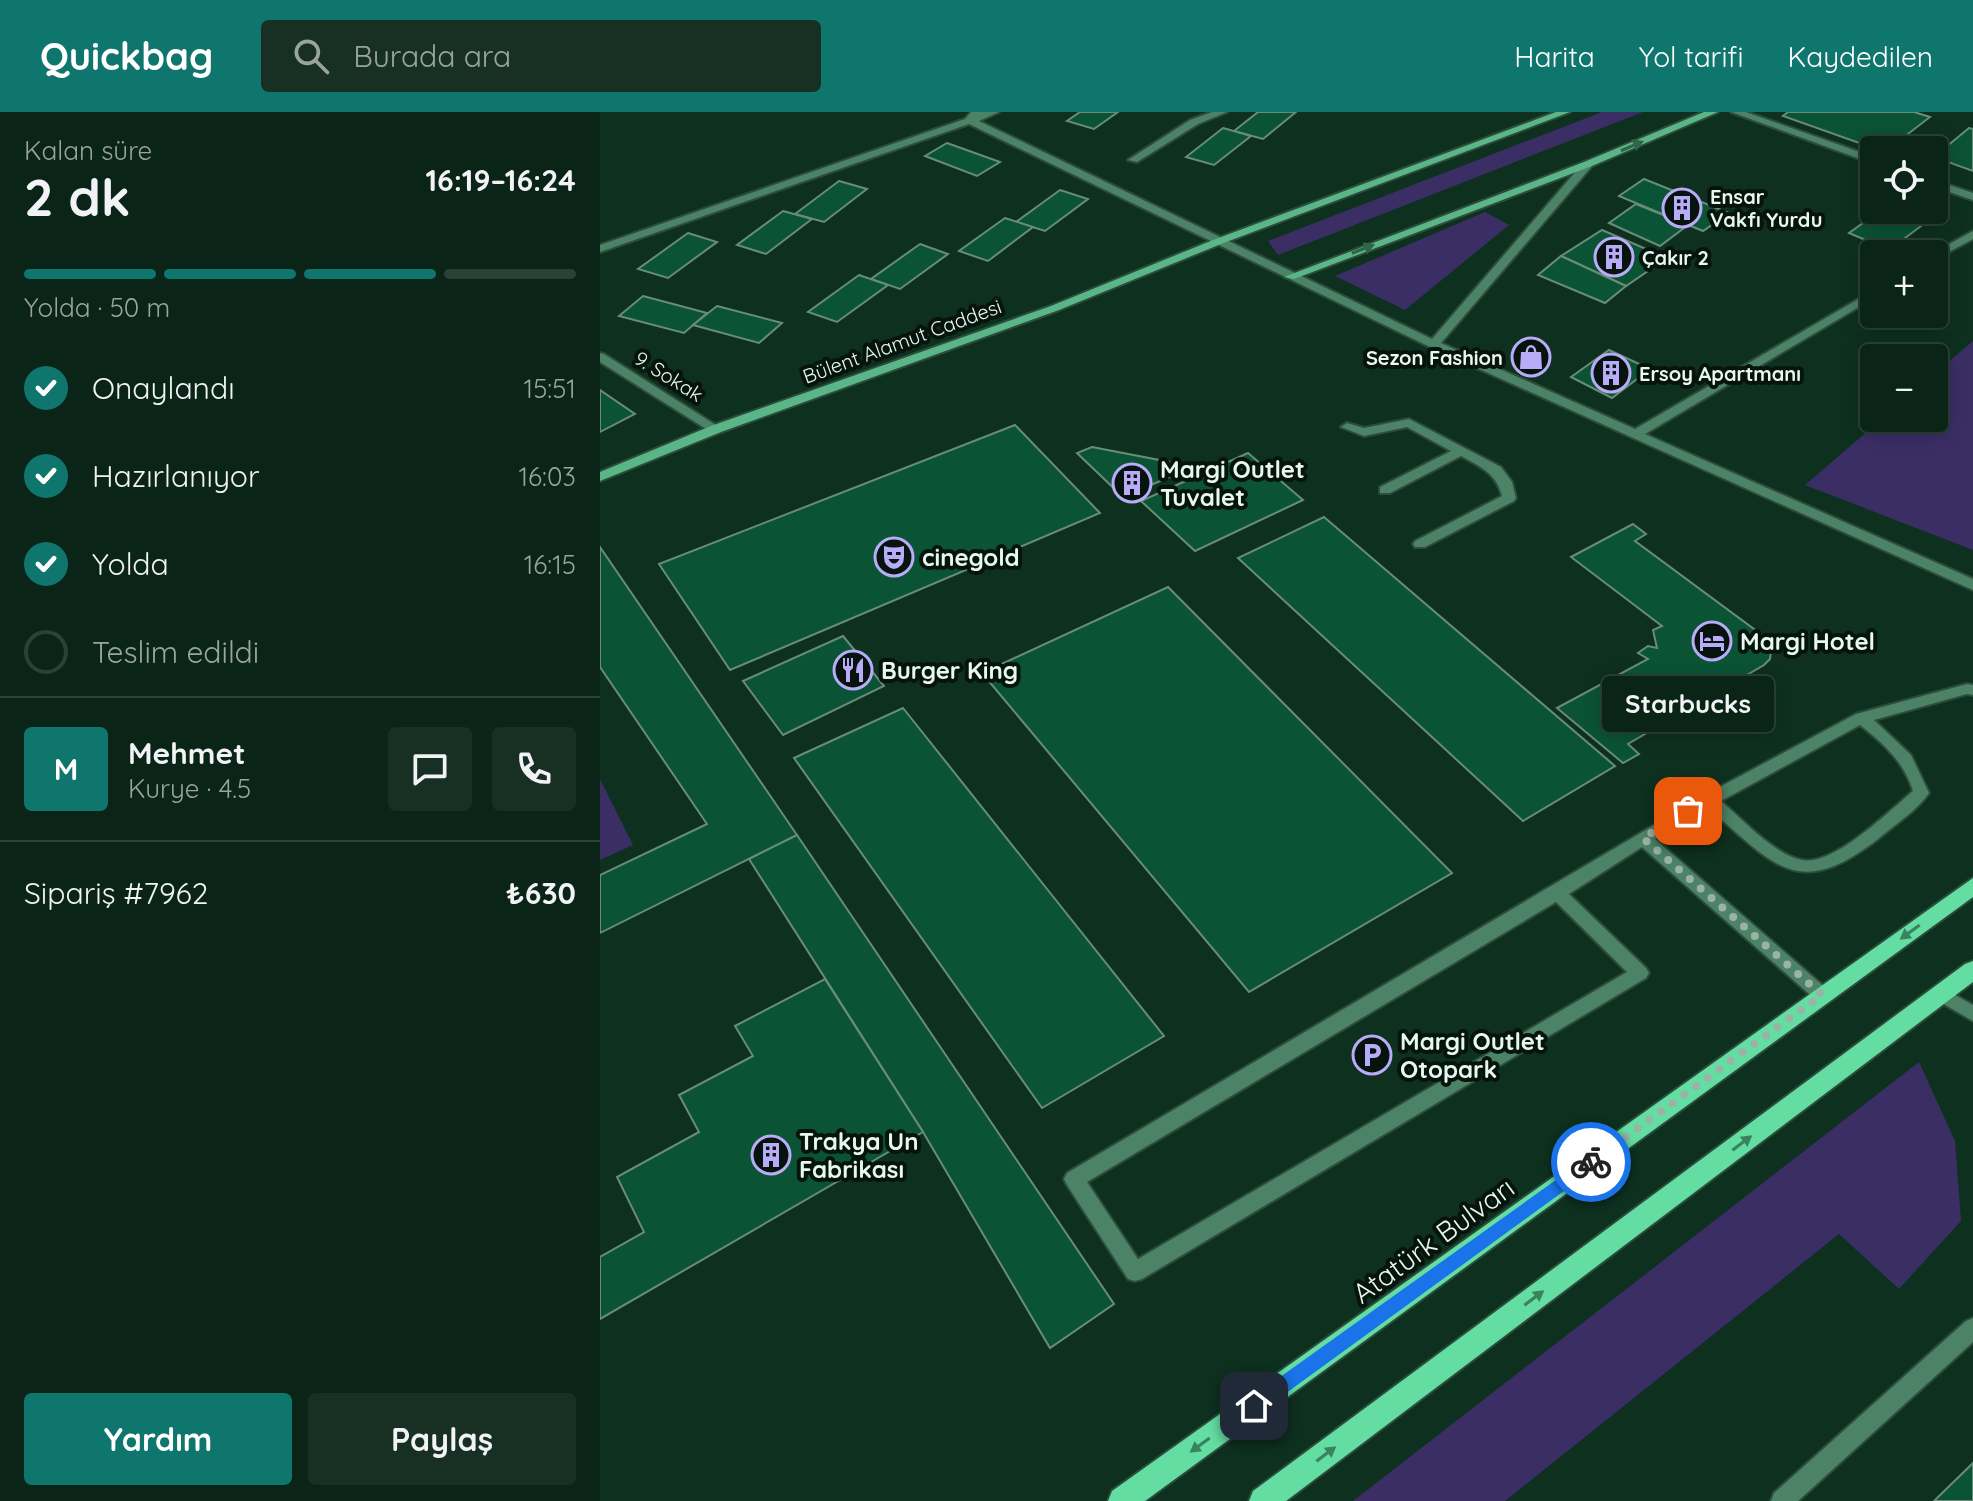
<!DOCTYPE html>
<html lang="tr">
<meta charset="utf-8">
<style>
:root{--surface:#0a2417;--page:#183024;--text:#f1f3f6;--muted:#99a4a1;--line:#2a4136;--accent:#0f766e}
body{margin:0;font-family:Quicksand,sans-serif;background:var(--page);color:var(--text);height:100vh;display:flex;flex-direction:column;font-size:30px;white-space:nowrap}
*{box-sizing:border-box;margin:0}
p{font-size:26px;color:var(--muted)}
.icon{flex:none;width:44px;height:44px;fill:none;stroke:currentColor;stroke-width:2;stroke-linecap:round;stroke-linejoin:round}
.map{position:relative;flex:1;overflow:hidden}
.panel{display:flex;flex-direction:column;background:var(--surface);width:600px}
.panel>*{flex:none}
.controls{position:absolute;left:1260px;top:24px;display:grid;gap:16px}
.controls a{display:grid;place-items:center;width:88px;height:88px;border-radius:8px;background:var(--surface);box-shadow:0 4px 20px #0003,0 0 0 2px var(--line);font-size:40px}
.pin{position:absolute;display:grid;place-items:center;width:68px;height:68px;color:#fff;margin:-34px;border-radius:16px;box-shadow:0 4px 12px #0006}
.courier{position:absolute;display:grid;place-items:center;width:80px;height:80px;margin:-40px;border:6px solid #1a73e8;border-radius:50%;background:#fff;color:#222;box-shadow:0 2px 10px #0007}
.bubble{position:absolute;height:56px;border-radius:8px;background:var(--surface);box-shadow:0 4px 20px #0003,0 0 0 2px var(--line);font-size:26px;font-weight:800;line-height:56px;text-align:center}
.head em{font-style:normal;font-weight:800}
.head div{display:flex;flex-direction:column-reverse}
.head{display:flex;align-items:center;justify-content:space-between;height:136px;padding:0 24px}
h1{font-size:52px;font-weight:800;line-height:60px}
.bar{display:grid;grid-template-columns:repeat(4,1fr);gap:12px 8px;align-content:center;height:96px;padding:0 24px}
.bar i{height:10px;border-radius:6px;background:var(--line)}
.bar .active{background:var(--accent)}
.bar p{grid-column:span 4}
.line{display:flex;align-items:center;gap:20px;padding:0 24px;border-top:2px solid var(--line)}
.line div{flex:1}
.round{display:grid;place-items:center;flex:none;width:84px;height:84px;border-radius:8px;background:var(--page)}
ol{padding:0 24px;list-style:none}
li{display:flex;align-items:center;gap:24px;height:88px}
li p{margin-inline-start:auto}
li .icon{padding:8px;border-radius:50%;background:var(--accent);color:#fff;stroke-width:4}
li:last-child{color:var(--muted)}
li i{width:44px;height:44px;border:4px solid var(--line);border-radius:50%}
.primary-button{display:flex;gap:16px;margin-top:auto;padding:16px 24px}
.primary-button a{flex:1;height:92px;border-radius:8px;background:var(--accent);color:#fff;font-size:32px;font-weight:800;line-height:92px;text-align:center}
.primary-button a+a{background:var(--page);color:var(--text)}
header{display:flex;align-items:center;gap:48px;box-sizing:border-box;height:112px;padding:0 40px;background:var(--accent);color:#fff}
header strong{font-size:38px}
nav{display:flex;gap:44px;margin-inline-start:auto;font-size:28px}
.search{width:560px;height:72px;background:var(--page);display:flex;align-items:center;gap:20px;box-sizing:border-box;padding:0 28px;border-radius:8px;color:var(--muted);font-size:30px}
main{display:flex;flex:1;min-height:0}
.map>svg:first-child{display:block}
.green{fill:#3b2e65}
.building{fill:#0b5335;stroke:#698c78;stroke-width:2}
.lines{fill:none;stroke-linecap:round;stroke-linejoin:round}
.lane-casing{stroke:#2c4c3c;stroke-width:4}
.street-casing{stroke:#2c4c3c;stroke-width:4}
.secondary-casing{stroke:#2c4c3c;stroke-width:4}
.primary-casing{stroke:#2c4c3c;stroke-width:4}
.lane{fill:#4c8265;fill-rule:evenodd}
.street{fill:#4c8265;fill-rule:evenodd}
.secondary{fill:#5ab687;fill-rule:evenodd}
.primary{fill:#64dda2;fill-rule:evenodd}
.oneway{fill:#30654a}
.oneway2{fill:#3a835f}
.route{fill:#1a73e8}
.done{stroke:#9ab3a6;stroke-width:8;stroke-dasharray:0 14.4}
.labels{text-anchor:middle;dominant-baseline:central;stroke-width:8;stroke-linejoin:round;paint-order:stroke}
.far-poi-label{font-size:20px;font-weight:bold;fill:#e6f9ee;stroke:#07140d;text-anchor:start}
.far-street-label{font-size:20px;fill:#e6f9ee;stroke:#07140d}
.poi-label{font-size:24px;font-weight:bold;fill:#e6f9ee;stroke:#07140d;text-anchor:start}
.near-street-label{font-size:28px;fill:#e6f9ee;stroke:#07140d}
</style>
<header>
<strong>Quickbag</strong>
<div class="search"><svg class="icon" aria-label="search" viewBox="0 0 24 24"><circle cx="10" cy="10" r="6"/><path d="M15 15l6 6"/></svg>Burada ara</div>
<nav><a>Harita</a><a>Yol tarifi</a><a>Kaydedilen</a></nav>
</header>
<main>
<section class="panel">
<div class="head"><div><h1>2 dk</h1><p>Kalan süre</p></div><em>16:19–16:24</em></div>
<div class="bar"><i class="active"></i><i class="active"></i><i class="active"></i><i></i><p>Yolda · 50 m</p></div>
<ol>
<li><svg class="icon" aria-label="check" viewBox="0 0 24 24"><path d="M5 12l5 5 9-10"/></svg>Onaylandı<p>15:51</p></li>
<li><svg class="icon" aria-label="check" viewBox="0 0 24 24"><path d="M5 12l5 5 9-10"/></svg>Hazırlanıyor<p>16:03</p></li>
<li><svg class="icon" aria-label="check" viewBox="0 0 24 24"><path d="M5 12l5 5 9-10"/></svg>Yolda<p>16:15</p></li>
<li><i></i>Teslim edildi</li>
</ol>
<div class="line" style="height:144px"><b class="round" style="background:var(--accent);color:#fff">M</b><div><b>Mehmet</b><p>Kurye · 4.5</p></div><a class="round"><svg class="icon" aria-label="chat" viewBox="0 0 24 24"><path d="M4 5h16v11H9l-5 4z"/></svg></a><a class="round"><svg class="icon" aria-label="phone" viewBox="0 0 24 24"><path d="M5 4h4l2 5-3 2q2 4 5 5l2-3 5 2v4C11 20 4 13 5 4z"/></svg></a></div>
<div class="line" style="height:104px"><div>Sipariş #7962</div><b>₺630</b></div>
<div class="primary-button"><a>Yardım</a><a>Paylaş</a></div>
</section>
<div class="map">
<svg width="1373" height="1389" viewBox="0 0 1373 1389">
<rect width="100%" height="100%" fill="#0e301f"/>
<g class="green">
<polygon points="1002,0 1043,0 678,143 668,129"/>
<polygon points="885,100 909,113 805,198 735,164"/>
<polygon points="1373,229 1373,438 1205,373 1283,306 1334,306 1334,262"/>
<polygon points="0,667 33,733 0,748"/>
<polygon points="1319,950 1355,1029 1361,1109 1299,1177 1239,1122 905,1389 753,1389"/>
</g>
<g class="building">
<polygon points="480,0 518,0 494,17 467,9"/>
<polygon points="658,0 696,0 663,27 634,19"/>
<polygon points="1188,0 1314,0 1330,5 1287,38 1279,38 1183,4"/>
<polygon points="623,16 651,24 614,53 586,45"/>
<polygon points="1369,16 1373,17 1373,59 1334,45"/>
<polygon points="347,31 400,50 377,64 325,44"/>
<polygon points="1044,67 1129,101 1103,119 1019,84"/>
<polygon points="239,69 267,77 224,110 195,102"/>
<polygon points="460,78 488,87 445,119 416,110"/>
<polygon points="1036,92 1088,113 1060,134 1009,111"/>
<polygon points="1334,97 1341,99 1289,138 1249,121 1281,98"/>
<polygon points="183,99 212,107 166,142 137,133"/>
<polygon points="405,106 433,115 388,149 359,139"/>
<polygon points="1002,118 1067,146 1026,174 961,144"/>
<polygon points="88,121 117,130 68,166 38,157"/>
<polygon points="320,132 348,142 300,177 271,167"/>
<polygon points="961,144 1026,174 1005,191 938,163"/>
<polygon points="259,163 288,173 237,210 208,200"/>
<polygon points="43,184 107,201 84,221 19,204"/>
<polygon points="117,194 182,211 159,231 93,213"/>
<polygon points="1009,238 1050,257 1012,286 971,265"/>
<polygon points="0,278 35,302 0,320"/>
<polygon points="415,313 500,401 130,558 59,452"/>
<polygon points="492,335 580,352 586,358 523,385 477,341"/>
<polygon points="648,341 703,388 595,439 541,389"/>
<polygon points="724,405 1015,654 923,709 638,446"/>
<polygon points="1033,412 1046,422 1035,429 1166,526 1171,539 1170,547 1164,553 1028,632 1039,642 1023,651 957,596 1048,547 1038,541 1048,534 1057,536 1053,518 1062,514 971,445"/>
<polygon points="0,435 197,723 0,821 0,763 107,712 0,555"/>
<polygon points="568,475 852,761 649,880 382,561"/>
<polygon points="243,524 284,574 183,623 143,569"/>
<polygon points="303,596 564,924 442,996 194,646"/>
<polygon points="197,723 514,1192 450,1236 323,1020 149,747"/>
<polygon points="225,867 323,1020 0,1207 0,1145 44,1120 17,1065 99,1020 79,983 153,944 135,914"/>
<polygon points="1373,1351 1373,1389 1334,1389"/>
</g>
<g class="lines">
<g class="lane-casing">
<g id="lane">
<polygon points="612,0 627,0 598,12 537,50 528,48 590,8"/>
<path d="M 809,307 L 901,355 L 912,370 L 916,386 L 914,389 L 825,435 L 815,435 L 813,432 L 815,429 L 902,384 C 896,361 881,355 861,344 L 790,381 L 780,381 L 780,375 L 851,339 L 807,315 L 764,324 L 741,315 L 747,311 L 764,316 Z"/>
<path d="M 1367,572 L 1373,573 L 1373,583 L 1367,582 L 1274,608 L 1311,643 L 1329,681 C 1317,699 1294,713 1278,727 C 1197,790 1174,752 1108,696 L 1055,727 L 1228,878 L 1231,883 L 1228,888 L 1222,890 L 1216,888 L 1042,735 L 969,782 L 1046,856 L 1049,861 L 1046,866 L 542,1167 L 535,1169 L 528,1167 L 467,1073 L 464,1067 L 467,1061 L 1103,684 L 1256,602 ZM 1260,613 C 1284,632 1304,650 1313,679 C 1289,699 1234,754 1202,748 C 1175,743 1142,707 1121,689 ZM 956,790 L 1027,860 L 538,1147 L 487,1070 Z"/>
</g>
</g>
<g class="street-casing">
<g id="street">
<polygon points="371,0 399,0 379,9 832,227 984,50 992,50 992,54 841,231 1035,317 1274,178 1274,186 1045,322 1373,467 1373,478 830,235 369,12 0,140 0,133 365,7"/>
<polygon points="1131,0 1146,0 1274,45 1274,52"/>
<polygon points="1334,68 1373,81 1373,88 1334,75"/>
<polygon points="1373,119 1373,127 1334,148 1334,142 1331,142"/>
<polygon points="0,241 4,242 122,317 121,320 111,320 0,250"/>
<polygon points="1341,875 1373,893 1373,909 1335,887 1332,882 1335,877"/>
<polygon points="1373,1206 1373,1230 1198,1389 1171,1389 1174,1381 1366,1209"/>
</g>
</g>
<g class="secondary-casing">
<g id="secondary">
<polygon points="956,0 970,0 621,132 459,198 121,320 0,369 0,360 111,314 451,194 613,128"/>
<polygon points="1104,0 1118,0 992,54 694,167 684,165 984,50"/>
</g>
</g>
<g class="primary-casing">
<g id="primary">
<polygon points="1373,766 1373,785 545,1389 508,1389 512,1379"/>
<polygon points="1373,849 1373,870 686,1389 649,1389 653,1379 1365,852"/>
</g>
</g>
<use href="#lane" class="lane"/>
<use href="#street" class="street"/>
<use href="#secondary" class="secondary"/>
<use href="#primary" class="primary"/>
</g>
<defs><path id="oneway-solid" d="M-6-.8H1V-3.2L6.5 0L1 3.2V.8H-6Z" transform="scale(2)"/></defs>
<g class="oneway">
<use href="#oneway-solid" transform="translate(1032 34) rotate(-23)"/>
<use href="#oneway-solid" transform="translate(763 137) rotate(-21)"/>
</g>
<g class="oneway2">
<use href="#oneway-solid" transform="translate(1310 820) rotate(144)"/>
<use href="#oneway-solid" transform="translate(1142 1031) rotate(-37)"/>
<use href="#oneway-solid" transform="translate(934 1186) rotate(-37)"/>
<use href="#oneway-solid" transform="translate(600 1333) rotate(144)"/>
<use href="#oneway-solid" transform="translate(726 1342) rotate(-37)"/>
</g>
<polygon class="route" points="991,1043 997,1045 997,1055 660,1300 654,1303 648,1300 645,1294 648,1288"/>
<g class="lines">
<polyline class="done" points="991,1050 1222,883 1043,726 1088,699"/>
</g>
<defs>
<g id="building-ring" transform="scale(2)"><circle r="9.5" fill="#07140d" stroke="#b8abf7" stroke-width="1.5"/><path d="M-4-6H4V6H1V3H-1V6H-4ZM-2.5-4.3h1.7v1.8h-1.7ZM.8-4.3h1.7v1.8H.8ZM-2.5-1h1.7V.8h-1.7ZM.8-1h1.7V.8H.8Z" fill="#b8abf7"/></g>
<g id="shop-ring" transform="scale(2)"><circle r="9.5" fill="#07140d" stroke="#b8abf7" stroke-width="1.5"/><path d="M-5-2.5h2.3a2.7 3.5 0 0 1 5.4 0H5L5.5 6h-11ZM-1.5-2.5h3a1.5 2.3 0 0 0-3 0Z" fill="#b8abf7"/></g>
<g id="theatre-ring" transform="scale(2)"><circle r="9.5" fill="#07140d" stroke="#b8abf7" stroke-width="1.5"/><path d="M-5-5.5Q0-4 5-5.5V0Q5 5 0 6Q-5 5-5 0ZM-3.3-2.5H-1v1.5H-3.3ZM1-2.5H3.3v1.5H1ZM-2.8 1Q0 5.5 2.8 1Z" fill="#b8abf7"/></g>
<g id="hotel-ring" transform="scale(2)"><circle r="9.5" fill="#07140d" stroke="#b8abf7" stroke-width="1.5"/><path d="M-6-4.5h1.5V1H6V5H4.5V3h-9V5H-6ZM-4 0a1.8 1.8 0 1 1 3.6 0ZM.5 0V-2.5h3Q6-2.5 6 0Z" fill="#b8abf7"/></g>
<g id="restaurant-ring" transform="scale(2)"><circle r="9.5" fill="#07140d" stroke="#b8abf7" stroke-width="1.5"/><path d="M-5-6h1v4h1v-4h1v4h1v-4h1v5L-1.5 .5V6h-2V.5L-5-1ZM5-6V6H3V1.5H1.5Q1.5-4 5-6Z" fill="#b8abf7"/></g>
<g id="parking-ring" transform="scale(2)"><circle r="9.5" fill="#07140d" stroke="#b8abf7" stroke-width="1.5"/><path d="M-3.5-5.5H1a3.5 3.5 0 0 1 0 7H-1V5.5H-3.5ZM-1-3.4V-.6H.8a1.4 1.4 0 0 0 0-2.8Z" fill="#b8abf7"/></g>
</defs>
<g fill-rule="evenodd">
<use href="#building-ring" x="1082" y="96"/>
<use href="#building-ring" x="1014" y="145"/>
<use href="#shop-ring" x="931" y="245"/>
<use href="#building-ring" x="1011" y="261"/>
<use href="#building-ring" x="532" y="371"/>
<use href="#theatre-ring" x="294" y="445"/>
<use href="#hotel-ring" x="1112" y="529"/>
<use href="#restaurant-ring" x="253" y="558"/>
<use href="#parking-ring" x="772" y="943"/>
<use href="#building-ring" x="171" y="1043"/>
</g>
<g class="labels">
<g class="far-poi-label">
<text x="1110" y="84">Ensar<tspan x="1110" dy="23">Vakfı Yurdu</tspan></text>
<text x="1042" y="145">Çakır 2</text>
<text x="903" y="245" text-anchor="end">Sezon Fashion</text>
<text x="1039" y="261">Ersoy Apartmanı</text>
</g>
<g class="far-street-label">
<text transform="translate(302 229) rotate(-20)">Bülent Alamut Caddesi</text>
<text transform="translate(69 264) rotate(32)">9. Sokak</text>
</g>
<g class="poi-label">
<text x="560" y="357">Margi Outlet<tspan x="560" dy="28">Tuvalet</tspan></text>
<text x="322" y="445">cinegold</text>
<text x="1140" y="529">Margi Hotel</text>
<text x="281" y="558">Burger King</text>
<text x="800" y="929">Margi Outlet<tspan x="800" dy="28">Otopark</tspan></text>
<text x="199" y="1029">Trakya Un<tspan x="199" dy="28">Fabrikası</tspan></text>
</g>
<g class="near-street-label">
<text transform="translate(833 1128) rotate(-36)">Atatürk Bulvarı</text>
</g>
</g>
</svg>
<div class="controls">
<a><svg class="icon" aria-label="locate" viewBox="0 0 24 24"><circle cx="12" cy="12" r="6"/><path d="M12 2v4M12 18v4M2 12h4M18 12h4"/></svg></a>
<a>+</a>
<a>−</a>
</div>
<div class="pin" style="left:1088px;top:699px;background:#ea580c"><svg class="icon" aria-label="bag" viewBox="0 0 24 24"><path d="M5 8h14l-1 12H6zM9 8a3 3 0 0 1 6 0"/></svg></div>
<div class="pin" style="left:654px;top:1294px;background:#1f2937"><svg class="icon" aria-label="home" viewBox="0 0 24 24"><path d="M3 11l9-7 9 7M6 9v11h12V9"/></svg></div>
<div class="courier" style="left:991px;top:1050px"><svg class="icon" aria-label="bike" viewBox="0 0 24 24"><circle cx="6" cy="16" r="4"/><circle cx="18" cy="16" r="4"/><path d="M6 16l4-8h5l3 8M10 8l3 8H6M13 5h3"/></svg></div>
<div class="bubble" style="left:1002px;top:564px;width:172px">Starbucks</div>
</div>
</main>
